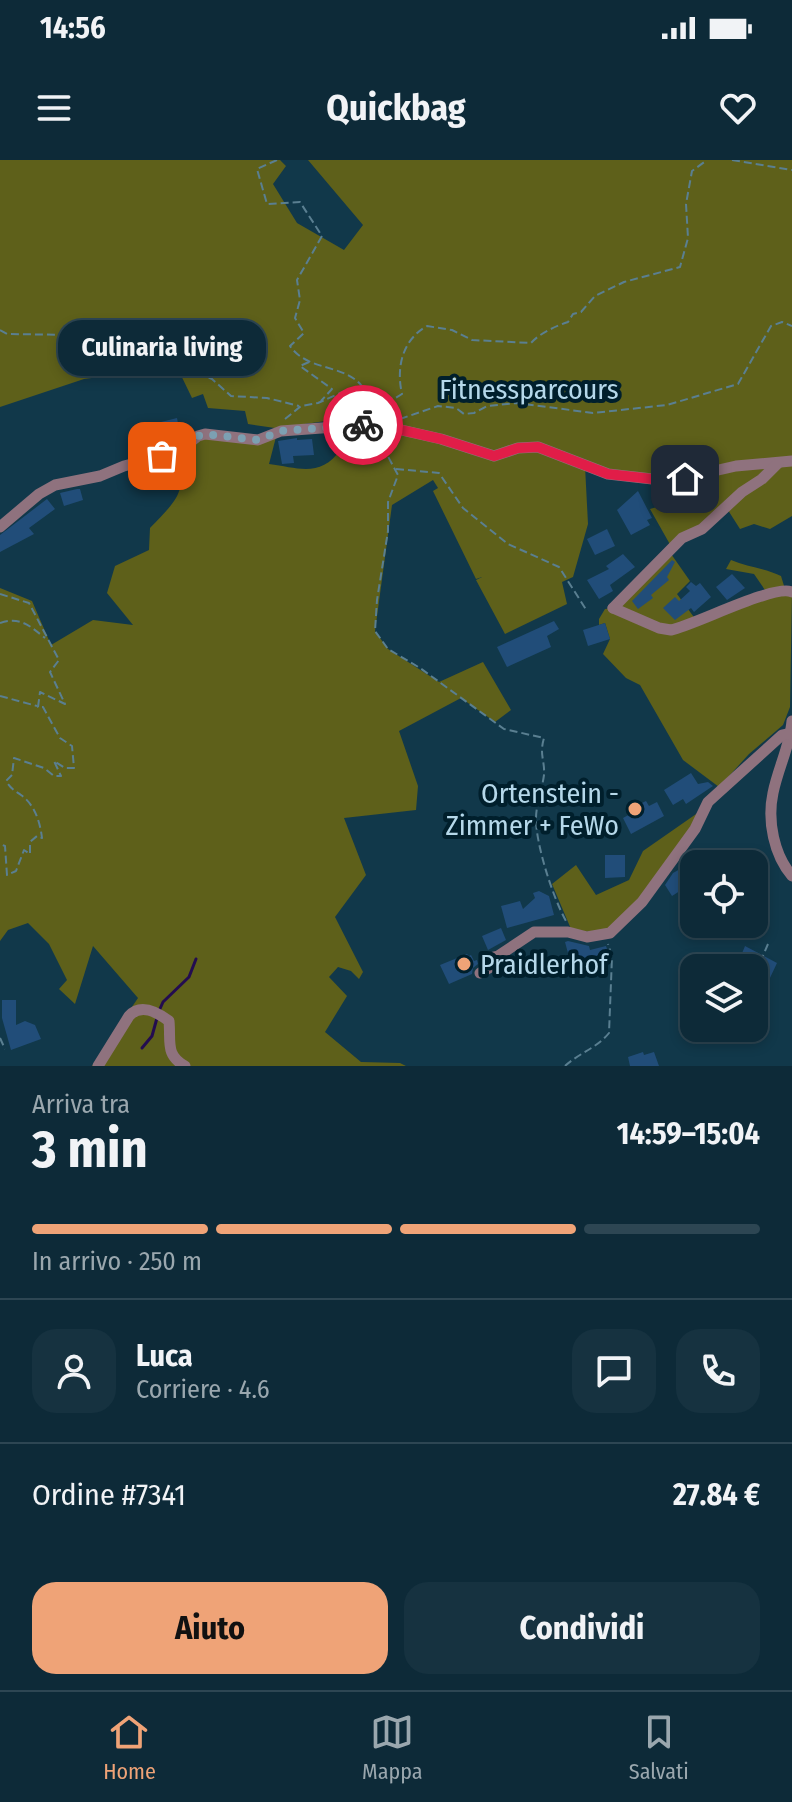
<!DOCTYPE html>
<html lang="it">
<meta charset="utf-8">
<style>
:root{--surface:#0d2a38;--page:#163240;--text:#f1f3f6;--muted:#9aa7ae;--line:#2d4653;--accent:#efa377}
body{margin:0;font-family:"Fira Sans Condensed",sans-serif;background:var(--page);color:var(--text);height:100vh;display:flex;flex-direction:column;font-size:30px;white-space:nowrap}
*{box-sizing:border-box;margin:0}
p{font-size:26px;color:var(--muted)}
.icon{flex:none;width:44px;height:44px;fill:none;stroke:currentColor;stroke-width:2;stroke-linecap:round;stroke-linejoin:round}
.map{position:relative;height:906px;overflow:hidden}
.drawer{display:flex;flex-direction:column;background:var(--surface);flex:1}
.drawer>*{flex:none}
.controls{position:absolute;left:680px;top:690px;display:grid;gap:16px}
.controls a{display:grid;place-items:center;width:88px;height:88px;border-radius:16px;background:var(--surface);box-shadow:0 4px 12px #0003,0 0 0 2px var(--line);font-size:40px}
.pin{position:absolute;display:grid;place-items:center;width:68px;height:68px;color:#fff;margin:-34px;border-radius:16px;box-shadow:0 4px 12px #0006}
.courier{position:absolute;display:grid;place-items:center;width:80px;height:80px;margin:-40px;border:6px solid #e11d48;border-radius:50%;background:#fff;color:#222;box-shadow:0 2px 10px #0007}
.bubble{position:absolute;height:56px;border-radius:24px;background:var(--surface);box-shadow:0 4px 12px #0003,0 0 0 2px var(--line);font-size:26px;font-weight:700;line-height:56px;text-align:center}
.summary em{font-style:normal;font-weight:700}
.summary div{display:flex;flex-direction:column-reverse}
.summary{display:flex;align-items:center;justify-content:space-between;height:136px;padding:0 32px}
h1{font-size:52px;font-weight:700;line-height:60px}
.bar{display:grid;grid-template-columns:repeat(4,1fr);gap:12px 8px;align-content:center;height:96px;padding:0 32px}
.bar i{height:10px;border-radius:6px;background:var(--line)}
.bar .selected{background:var(--accent)}
.bar p{grid-column:span 4}
.line{display:flex;align-items:center;gap:20px;padding:0 32px;border-top:2px solid var(--line)}
.line div{flex:1}
.round{display:grid;place-items:center;flex:none;width:84px;height:84px;border-radius:24px;background:var(--page)}
.cta{display:flex;gap:16px;margin-top:auto;padding:16px 32px}
.cta a{flex:1;height:92px;border-radius:24px;background:var(--accent);color:#111;font-size:32px;font-weight:700;line-height:92px;text-align:center}
.cta a+a{background:var(--page);color:var(--text)}
.status{display:flex;justify-content:space-between;align-items:center;height:56px;padding:0 40px;background:var(--surface);direction:ltr}
.status svg{height:22px;fill:currentColor}
header{display:flex;justify-content:space-between;align-items:center;height:104px;padding:0 32px;background:var(--surface);font-size:36px;font-weight:700}
.tab-bar{display:flex;justify-content:space-around;align-items:center;height:112px;border-top:2px solid var(--line);background:var(--surface);font-size:22px;color:var(--muted)}
.tab-bar a{display:grid;justify-items:center;gap:4px}
.tab-bar .selected{color:var(--accent)}
.map>svg:first-child{display:block}
.green{fill:#5e601a}
.lines{fill:none;stroke-linecap:round;stroke-linejoin:round}
.stream{stroke:#230c50;stroke-width:3}
.building{fill:#214d79}
.path{stroke:#5a7f91;stroke-width:2;stroke-dasharray:8 4;stroke-linecap:butt}
.minor{stroke:#8f727e;stroke-width:11}
.done{stroke:#7ca0b2;stroke-width:8;stroke-dasharray:0 14.4}
.route{stroke:#e11d48;stroke-width:10}
.poi-dot{fill:#efa377;stroke:#001f2c;stroke-width:3}
.labels{text-anchor:middle;dominant-baseline:central;stroke-width:8;stroke-linejoin:round;paint-order:stroke}
.street-label{font-size:28px;fill:#b5d8ea;stroke:#001f2c}
.poi-label{font-size:28px;fill:#b5d8ea;stroke:#001f2c;text-anchor:end}
</style>
<div class="status"><b>14:56</b><svg viewBox="0 0 49 12"><path d="M0 12V9h3v3zM5 12V6h3v6zM10 12V3h3v9zM15 12V0h3v12zM26 1h20v11H26zM47 4h2v5h-2z"/></svg></div>
<header><svg class="icon" aria-label="menu" viewBox="0 0 24 24"><path d="M4 6h16M4 12h16M4 18h16"/></svg>Quickbag<svg class="icon" aria-label="heart" viewBox="0 0 24 24"><path d="M12 20l-8-8c-3-5 5-10 8-4 3-6 11-1 8 4z"/></svg></header>
<div class="map">
<svg width="792" height="906" viewBox="0 0 792 906">
<rect width="100%" height="100%" fill="#11384a"/>
<g class="green">
<path d="M 0,0 L 280,0 L 286,6 L 273,24 L 297,63 L 344,90 L 363,65 L 308,0 L 792,0 L 792,356 L 770,369 L 754,364 L 740,369 L 726,347 L 672,388 L 650,349 L 687,338 L 685,319 L 585,306 L 588,364 L 573,417 L 562,422 L 567,444 L 505,474 L 476,420 L 482,417 L 476,419 L 433,331 L 438,328 L 433,320 L 392,345 L 375,471 L 388,489 L 439,522 L 483,502 L 511,550 L 495,562 L 461,538 L 399,571 L 418,626 L 416,650 L 344,658 L 366,715 L 335,757 L 363,812 L 359,819 L 351,811 L 338,807 L 329,817 L 347,836 L 325,872 L 361,902 L 400,903 L 406,906 L 92,906 L 138,838 L 93,786 L 75,844 L 59,829 L 67,820 L 49,784 L 28,763 L 8,770 L 0,781 L 0,428 L 32,441 L 51,485 L 93,460 L 133,465 L 107,433 L 115,406 L 149,390 L 150,368 C 181,336 183,335 183,290 L 199,277 L 276,277 L 269,304 C 299,308 321,318 341,289 C 348,279 350,270 348,258 L 275,268 L 248,264 L 245,251 L 208,248 L 203,234 L 192,238 L 177,207 L 84,219 L 0,247 Z"/>
<path d="M 669,391 L 690,421 L 677,434 L 696,460 L 767,433 L 754,414 L 726,409 L 731,400 C 747,407 765,408 781,416 L 785,429 L 792,432 L 790,547 L 783,565 L 749,594 L 719,627 L 683,600 L 640,525 L 626,518 L 603,494 L 610,479 L 605,463 L 599,465 L 599,459 L 605,449 L 613,448 Z"/>
<path d="M 699,652 C 674,698 642,739 603,774 L 571,769 L 552,724 L 576,705 L 596,735 L 629,720 L 643,691 Z"/>
</g>
<g class="lines">
<g class="stream">
<polyline points="159,851 163,842 189,817 196,799"/>
<polyline points="142,888 152,876 157,858"/>
</g>
</g>
<g class="building">
<polygon points="177,258 181,279 174,284 149,291 147,284 151,283 148,273 159,270 157,263"/>
<polygon points="297,278 297,280 312,279 314,295 293,296 294,303 282,304 278,281"/>
<polygon points="659,328 673,329 675,339 660,343 654,330"/>
<polygon points="77,329 80,329 83,340 64,346 60,333"/>
<polygon points="638,331 652,358 647,360 650,365 631,375 617,350"/>
<polygon points="47,339 55,349 29,368 34,374 0,392 0,375"/>
<polygon points="607,369 615,386 595,395 587,379"/>
<polygon points="623,394 635,407 610,425 613,431 599,439 587,420 609,409 606,406"/>
<polygon points="672,400 675,402 667,417 669,420 651,435 653,438 638,449 632,441"/>
<polygon points="732,414 745,428 727,440 716,427"/>
<polygon points="691,422 696,426 700,423 711,437 694,452 691,448 675,460 663,448 675,437 679,441 690,431 686,427"/>
<polygon points="554,461 559,469 547,476 551,487 507,507 497,487"/>
<polygon points="605,463 610,479 588,486 583,470"/>
<polygon points="691,613 698,624 708,622 713,626 686,644 683,639 673,645 664,630"/>
<polygon points="646,641 649,646 657,642 664,656 631,674 623,658 632,653 630,649"/>
<polygon points="605,695 625,695 625,717 605,718"/>
<polygon points="689,704 694,712 694,722 672,736 665,725 673,713"/>
<polygon points="539,731 549,736 554,755 507,768 501,746 520,741 523,749 535,738 533,733"/>
<polygon points="501,768 506,780 488,790 482,776"/>
<polygon points="568,781 589,786 590,790 606,786 611,801 572,808 565,782"/>
<polygon points="745,786 777,803 769,820 760,827 754,825 754,808 736,808"/>
<polygon points="467,794 469,796 471,795 474,801 477,800 478,804 473,808 472,814 449,824 440,805"/>
<polygon points="2,840 16,840 16,865 25,861 35,865 41,879 11,890 2,858"/>
<polygon points="643,892 644,895 654,892 659,906 630,906 628,897"/>
</g>
<g class="lines">
<g class="path">
<path d="M 277,0 L 257,9 L 267,44 L 300,42 L 322,76 L 297,120 L 300,140 L 295,158 L 304,173 L 290,186 C 307,211 343,204 361,225 C 368,232 371,245 375,254 L 368,255"/>
<polyline points="732,0 792,10"/>
<polyline points="0,170 7,174 73,175 90,181 103,194 125,198 138,205 152,202 162,194 184,200 201,214 212,219 231,236 267,238 299,246"/>
<polyline points="309,202 300,206 332,229 321,241"/>
<path d="M 285,259 L 301,246 L 318,243 L 347,230 L 394,239 L 402,234 C 396,208 402,180 427,166 L 452,170 L 472,180 L 531,183 C 540,173 556,166 568,162 L 573,154 L 581,152 L 595,136 L 624,122 L 680,107 L 688,78 L 686,44 L 692,11 L 707,0"/>
<polyline points="400,259 438,246 456,248 464,254 474,253 487,246 517,243 593,253 667,245 738,224 771,166 782,162 792,166"/>
<path d="M 377,276 L 398,315 L 388,342 L 388,371 L 377,440 L 375,471 L 388,489 L 420,508 L 504,569 L 544,578 C 539,595 545,600 544,615 C 542,630 536,644 536,659 C 536,685 553,738 566,761"/>
<polyline points="396,309 439,313 463,348 508,384 559,407 587,451"/>
<path d="M 0,434 L 29,443 L 59,500 L 50,512 L 65,544 L 40,532 L 38,547 L 43,547 L 60,578 L 72,586 L 74,608 L 65,608 L 54,601 L 61,616 L 54,616 L 44,608 L 14,598 L 12,615 L 6,621 C 11,629 14,630 21,635 C 35,645 40,662 42,678 L 37,676 L 30,682 L 30,694 L 24,690 L 16,711 L 7,715 L 5,686 L 0,684"/>
<path d="M 0,463 C 20,456 30,466 45,478"/>
<polyline points="0,536 37,546"/>
<polyline points="747,795 751,793 762,798 768,784"/>
<polyline points="0,878 5,889"/>
<path d="M 565,906 C 579,893 597,888 609,873 L 612,797 L 608,784"/>
</g>
<g class="minor">
<polyline points="0,367 39,334 55,325 100,316 124,306 178,292 198,276 205,274 258,280 281,271 362,265 397,269 441,279 494,296 518,288 538,287 608,314 670,321 736,306 792,301"/>
<polyline points="613,448 682,378 702,369 742,332 762,319 778,303"/>
<path d="M 613,448 L 659,468 L 671,470 C 695,465 774,424 792,432"/>
<path d="M 792,561 C 790,586 778,608 773,633 C 767,661 774,695 792,716"/>
<polyline points="480,813 489,808 485,799 498,796 534,772 568,772 587,777 610,773 642,742 695,669 708,642 782,575 791,573"/>
<path d="M 98,906 L 129,856 C 141,843 157,852 169,861 C 171,882 165,895 185,906"/>
</g>
</g>
<g class="lines">
<polyline class="done" points="162,296 178,292 198,276 205,274 258,280 281,271 363,265"/>
<polyline class="route" points="363,265 397,269 441,279 494,296 518,288 538,287 608,314 670,321 685,319"/>
</g>
<g class="poi-dot">
<circle cx="635" cy="649" r="8"/>
<circle cx="464" cy="804" r="8"/>
</g>
<g class="labels">
<g class="street-label">
<text x="529" y="229">Fitnessparcours</text>
</g>
<g class="poi-label">
<text x="619" y="633">Ortenstein -<tspan x="619" dy="32">Zimmer + FeWo</tspan></text>
<text x="480" y="804" text-anchor="start">Praidlerhof</text>
</g>
</g>
</svg>
<div class="controls">
<a><svg class="icon" aria-label="locate" viewBox="0 0 24 24"><circle cx="12" cy="12" r="6"/><path d="M12 2v4M12 18v4M2 12h4M18 12h4"/></svg></a>
<a><svg class="icon" aria-label="layers" viewBox="0 0 24 24"><path d="M12 4l9 5-9 5-9-5zM3 14l9 5 9-5"/></svg></a>
</div>
<div class="pin" style="left:162px;top:296px;background:#ea580c"><svg class="icon" aria-label="bag" viewBox="0 0 24 24"><path d="M5 8h14l-1 12H6zM9 8a3 3 0 0 1 6 0"/></svg></div>
<div class="pin" style="left:685px;top:319px;background:#1f2937"><svg class="icon" aria-label="home" viewBox="0 0 24 24"><path d="M3 11l9-7 9 7M6 9v11h12V9"/></svg></div>
<div class="courier" style="left:363px;top:265px"><svg class="icon" aria-label="bike" viewBox="0 0 24 24"><circle cx="6" cy="16" r="4"/><circle cx="18" cy="16" r="4"/><path d="M6 16l4-8h5l3 8M10 8l3 8H6M13 5h3"/></svg></div>
<div class="bubble" style="left:58px;top:160px;width:208px">Culinaria living</div>
</div>
<section class="drawer">
<div class="summary"><div><h1>3 min</h1><p>Arriva tra</p></div><em>14:59–15:04</em></div>
<div class="bar"><i class="selected"></i><i class="selected"></i><i class="selected"></i><i></i><p>In arrivo · 250 m</p></div>
<div class="line" style="height:144px"><a class="round"><svg class="icon" aria-label="person" viewBox="0 0 24 24"><circle cx="12" cy="8" r="4"/><path d="M4 21q1-7 8-7t8 7"/></svg></a><div><b>Luca</b><p>Corriere · 4.6</p></div><a class="round"><svg class="icon" aria-label="chat" viewBox="0 0 24 24"><path d="M4 5h16v11H9l-5 4z"/></svg></a><a class="round"><svg class="icon" aria-label="phone" viewBox="0 0 24 24"><path d="M5 4h4l2 5-3 2q2 4 5 5l2-3 5 2v4C11 20 4 13 5 4z"/></svg></a></div>
<div class="line" style="height:104px"><div>Ordine #7341</div><b>27.84 €</b></div>
<div class="cta"><a>Aiuto</a><a>Condividi</a></div>
</section>
<nav class="tab-bar">
<a class="selected"><svg class="icon" aria-label="home" viewBox="0 0 24 24"><path d="M3 11l9-7 9 7M6 9v11h12V9"/></svg>Home</a>
<a><svg class="icon" aria-label="map" viewBox="0 0 24 24"><path d="M3 6l6-2 6 2 6-2v14l-6 2-6-2-6 2zM9 4v14M15 6v14"/></svg>Mappa</a>
<a><svg class="icon" aria-label="saved" viewBox="0 0 24 24"><path d="M7 4h10v16l-5-4-5 4z"/></svg>Salvati</a>
</nav>
